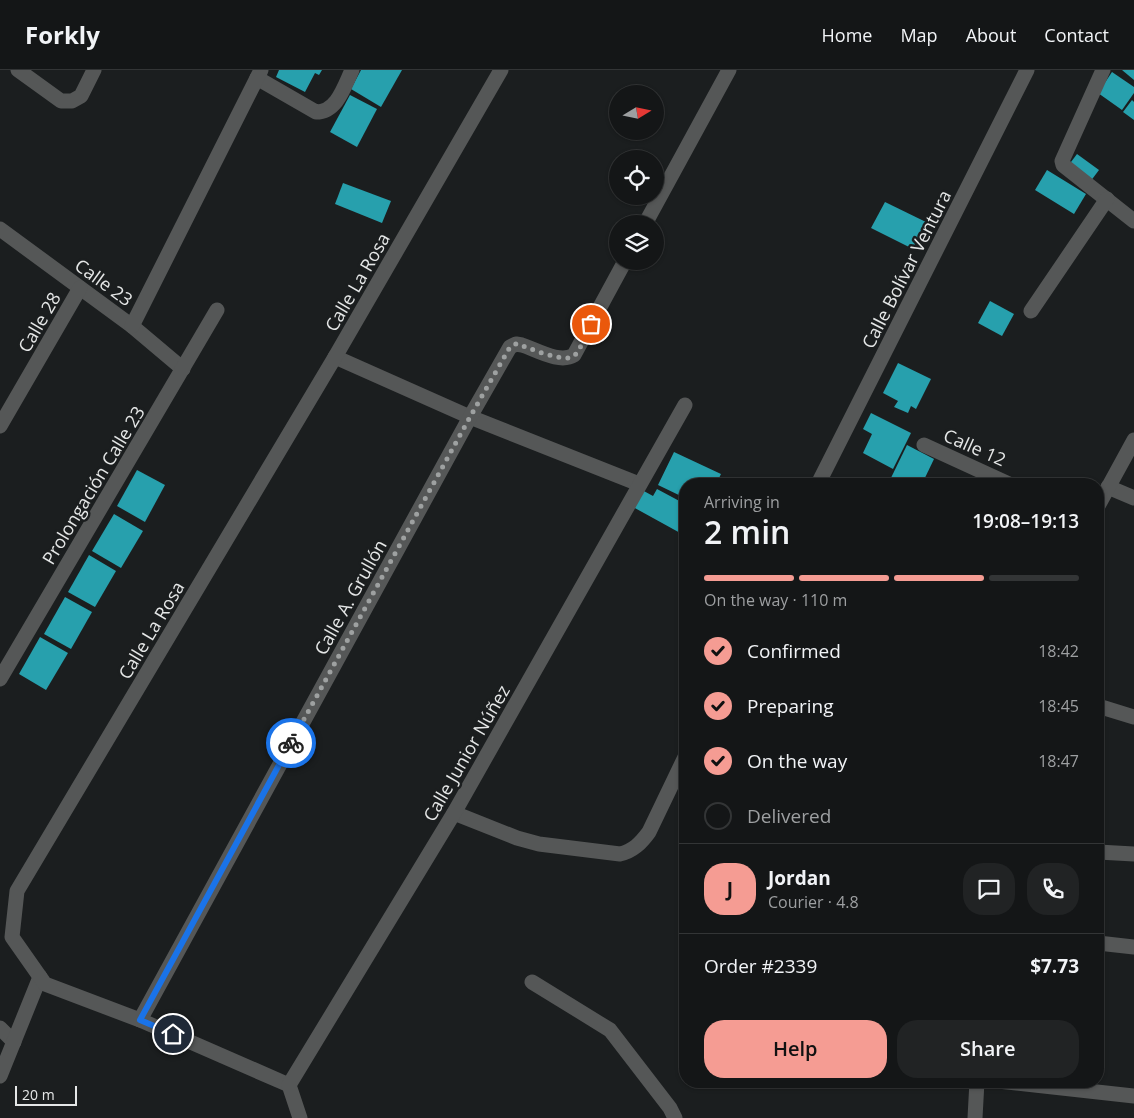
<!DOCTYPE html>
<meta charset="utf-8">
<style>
:root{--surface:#141617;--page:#212324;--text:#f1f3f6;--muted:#9d9fa1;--line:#333536;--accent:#f59c93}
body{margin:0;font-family:"Open Sans",sans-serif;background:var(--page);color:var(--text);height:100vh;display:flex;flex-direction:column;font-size:19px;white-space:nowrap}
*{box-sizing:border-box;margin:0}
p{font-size:16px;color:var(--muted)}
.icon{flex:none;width:28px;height:28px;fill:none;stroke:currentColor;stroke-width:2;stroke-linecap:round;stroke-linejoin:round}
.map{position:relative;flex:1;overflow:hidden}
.drawer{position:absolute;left:679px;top:408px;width:425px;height:610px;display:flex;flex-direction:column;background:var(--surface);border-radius:20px;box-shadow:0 1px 4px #0004,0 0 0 1px var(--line)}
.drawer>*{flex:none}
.needle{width:32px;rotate:80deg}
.controls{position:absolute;left:609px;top:15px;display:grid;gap:10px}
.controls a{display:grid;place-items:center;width:55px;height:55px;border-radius:50%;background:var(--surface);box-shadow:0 1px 4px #0004,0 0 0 1px var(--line);font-size:25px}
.scale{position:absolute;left:15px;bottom:12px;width:62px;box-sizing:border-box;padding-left:5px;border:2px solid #e5e7e7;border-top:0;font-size:14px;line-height:18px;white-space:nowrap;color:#e5e7e7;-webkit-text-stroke:4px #1b1e1f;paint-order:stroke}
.pin{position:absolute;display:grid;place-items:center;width:42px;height:42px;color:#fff;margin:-21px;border:2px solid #fff;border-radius:50%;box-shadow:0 1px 5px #0007}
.courier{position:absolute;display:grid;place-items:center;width:50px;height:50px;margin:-25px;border:4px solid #1a73e8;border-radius:50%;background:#fff;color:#222;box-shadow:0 1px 6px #0007}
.head em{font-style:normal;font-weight:600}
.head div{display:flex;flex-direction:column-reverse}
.head{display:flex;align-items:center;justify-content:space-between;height:85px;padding:0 25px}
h1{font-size:32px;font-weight:600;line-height:38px}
.bar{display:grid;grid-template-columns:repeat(4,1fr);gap:8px 5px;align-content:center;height:60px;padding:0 25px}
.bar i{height:6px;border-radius:4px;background:var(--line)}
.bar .current{background:var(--accent)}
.bar p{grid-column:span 4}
.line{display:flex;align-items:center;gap:12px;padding:0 25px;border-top:1px solid var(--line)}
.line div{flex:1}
.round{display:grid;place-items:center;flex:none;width:52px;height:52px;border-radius:20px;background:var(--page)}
ol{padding:0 25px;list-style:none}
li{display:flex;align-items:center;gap:15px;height:55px}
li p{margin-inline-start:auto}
li .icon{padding:5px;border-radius:50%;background:var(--accent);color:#111;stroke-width:4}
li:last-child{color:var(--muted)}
li i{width:28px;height:28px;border:2px solid var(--line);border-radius:50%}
.primary-button{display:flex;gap:10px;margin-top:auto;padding:10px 25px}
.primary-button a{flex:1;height:58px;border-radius:20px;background:var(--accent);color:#111;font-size:20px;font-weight:600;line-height:58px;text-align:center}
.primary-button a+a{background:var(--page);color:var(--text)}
header{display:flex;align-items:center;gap:30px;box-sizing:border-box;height:70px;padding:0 25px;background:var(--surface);border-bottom:1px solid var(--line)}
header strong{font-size:24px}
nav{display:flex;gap:28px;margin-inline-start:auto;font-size:18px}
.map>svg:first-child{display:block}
.building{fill:#27a0ad}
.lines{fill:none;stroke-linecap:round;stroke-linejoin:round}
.minor{stroke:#555757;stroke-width:15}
.done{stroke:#9ea1a1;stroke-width:5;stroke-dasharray:0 9}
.route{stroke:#1a73e8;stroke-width:6}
.labels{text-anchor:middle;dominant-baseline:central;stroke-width:5;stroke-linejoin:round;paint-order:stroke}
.street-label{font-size:18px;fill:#e5e7e7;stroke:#1b1e1f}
</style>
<header>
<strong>Forkly</strong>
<nav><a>Home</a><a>Map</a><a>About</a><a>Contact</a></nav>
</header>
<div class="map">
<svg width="1134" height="1048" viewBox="0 0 1134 1048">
<rect width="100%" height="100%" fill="#1b1e1f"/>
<g class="building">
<polygon points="279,0 322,0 319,5 315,3 305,22 276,7"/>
<polygon points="361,0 402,0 381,37 351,19"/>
<polygon points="1122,0 1134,0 1134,10"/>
<polygon points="1112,2 1134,17 1134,23 1122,40 1098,23"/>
<polygon points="350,25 377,39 357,77 330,62"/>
<polygon points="1132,30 1134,32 1134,50 1123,42"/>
<polygon points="1077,84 1099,100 1090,112 1068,96"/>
<polygon points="1047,100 1086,124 1074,144 1035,120"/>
<polygon points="343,113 391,131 382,153 335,134"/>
<polygon points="885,132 928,153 915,180 871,158"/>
<polygon points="990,231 1014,244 1002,266 978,253"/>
<polygon points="898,293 931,309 916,339 911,336 908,343 894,337 898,331 883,323"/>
<polygon points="871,343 911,363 893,399 863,383 872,364 863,359"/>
<polygon points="907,375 934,389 922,414 888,414"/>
<polygon points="674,382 721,404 716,414 685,414 685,428 658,415"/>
<polygon points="137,400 165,415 145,452 117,436"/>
<polygon points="657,419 685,434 685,459 682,464 633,437 642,420 653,426"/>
<polygon points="114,444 143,461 121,498 92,481"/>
<polygon points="89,485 116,501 95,537 68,522"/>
<polygon points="65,527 92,542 71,579 44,564"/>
<polygon points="40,567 68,583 46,620 19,604"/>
</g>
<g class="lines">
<g class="minor">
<polyline points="18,0 61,31 72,31 81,26 94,0"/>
<polyline points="1103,0 1062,91 1063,95 1134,151"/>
<path d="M 257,8 L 316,42 C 337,42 344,17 352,0"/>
<polyline points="645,154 729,0"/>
<polyline points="0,159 132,256 183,299"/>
<polyline points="1031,241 1107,129"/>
<polyline points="132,256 261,0"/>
<polyline points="335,287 470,347 639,414"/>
<polyline points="0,356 80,218"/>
<polyline points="924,375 1009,414"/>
<polyline points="818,414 1027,0"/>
<polyline points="1108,417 1134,428"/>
<polyline points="1098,436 1134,370"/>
<polyline points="0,609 217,240"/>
<polyline points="1098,636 1134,647"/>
<path d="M 454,743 L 517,768 L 539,774 L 620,784 C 633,781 641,773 649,762 L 685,687"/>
<polyline points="1098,782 1134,784"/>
<polyline points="1098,873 1134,877"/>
<polyline points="532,912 610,960 670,1038 675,1048"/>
<path d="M 140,950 L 470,347 L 510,277 L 516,274 L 522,275 C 537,280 560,294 574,285 L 625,191"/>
<polyline points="0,958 14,972"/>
<polyline points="0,1006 40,907"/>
<polyline points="998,1011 1134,1026"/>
<polyline points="289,1015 140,950 45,914 12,867 17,821 335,287 501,0"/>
<polyline points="300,1048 289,1015 454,743 685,335"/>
<polyline points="975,1048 977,1011"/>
</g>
</g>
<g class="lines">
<path class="done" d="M 291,673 L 470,347 L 510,277 L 516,274 C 529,277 565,295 575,285 C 582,277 586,263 591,254"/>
<polyline class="route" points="173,964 140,950 291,673"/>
</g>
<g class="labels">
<g class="street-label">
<text transform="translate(906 199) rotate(-63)">Calle Bolívar Ventura</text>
<text transform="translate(104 212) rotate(36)">Calle 23</text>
<text transform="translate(357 212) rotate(-60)">Calle La Rosa</text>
<text transform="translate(39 252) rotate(-60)">Calle 28</text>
<text transform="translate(975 377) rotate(24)">Calle 12</text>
<text transform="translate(93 415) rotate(-59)">Prolongación Calle 23</text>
<text transform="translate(350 527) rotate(-61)">Calle A. Grullón</text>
<text transform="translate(151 560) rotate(-59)">Calle La Rosa</text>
<text transform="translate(466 683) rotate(-60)">Calle Junior Núñez</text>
</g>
</g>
</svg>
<div class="controls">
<a><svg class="needle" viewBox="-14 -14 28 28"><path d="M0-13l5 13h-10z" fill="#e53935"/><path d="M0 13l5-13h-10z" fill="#9d9fa1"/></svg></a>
<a><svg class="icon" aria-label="locate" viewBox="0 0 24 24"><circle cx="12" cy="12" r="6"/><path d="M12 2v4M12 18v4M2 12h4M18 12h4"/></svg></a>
<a><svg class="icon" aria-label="layers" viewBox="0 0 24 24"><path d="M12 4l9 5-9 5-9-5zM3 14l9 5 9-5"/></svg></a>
</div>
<div class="scale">20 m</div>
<div class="pin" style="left:591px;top:254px;background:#ea580c"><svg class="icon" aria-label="bag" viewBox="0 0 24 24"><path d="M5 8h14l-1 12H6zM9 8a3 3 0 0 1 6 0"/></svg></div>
<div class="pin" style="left:173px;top:964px;background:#1f2937"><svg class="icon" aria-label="home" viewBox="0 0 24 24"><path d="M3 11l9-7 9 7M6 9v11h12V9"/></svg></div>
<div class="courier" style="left:291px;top:673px"><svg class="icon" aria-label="bike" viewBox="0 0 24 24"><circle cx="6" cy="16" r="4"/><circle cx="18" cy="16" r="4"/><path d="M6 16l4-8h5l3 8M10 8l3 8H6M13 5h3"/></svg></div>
<section class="drawer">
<div class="head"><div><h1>2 min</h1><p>Arriving in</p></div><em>19:08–19:13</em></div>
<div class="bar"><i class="current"></i><i class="current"></i><i class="current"></i><i></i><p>On the way · 110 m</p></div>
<ol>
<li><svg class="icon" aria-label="check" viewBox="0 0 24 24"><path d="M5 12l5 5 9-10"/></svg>Confirmed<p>18:42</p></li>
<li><svg class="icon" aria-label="check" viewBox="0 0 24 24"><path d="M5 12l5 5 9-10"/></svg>Preparing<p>18:45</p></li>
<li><svg class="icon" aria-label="check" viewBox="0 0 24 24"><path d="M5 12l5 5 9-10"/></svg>On the way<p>18:47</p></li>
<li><i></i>Delivered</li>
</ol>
<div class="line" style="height:90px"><b class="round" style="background:var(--accent);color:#111">J</b><div><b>Jordan</b><p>Courier · 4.8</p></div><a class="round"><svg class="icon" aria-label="chat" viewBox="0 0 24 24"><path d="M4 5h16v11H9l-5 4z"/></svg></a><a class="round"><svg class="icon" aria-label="phone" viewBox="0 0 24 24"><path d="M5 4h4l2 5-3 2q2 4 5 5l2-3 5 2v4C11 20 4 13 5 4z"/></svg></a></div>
<div class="line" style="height:65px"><div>Order #2339</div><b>$7.73</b></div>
<div class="primary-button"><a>Help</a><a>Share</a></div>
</section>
</div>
